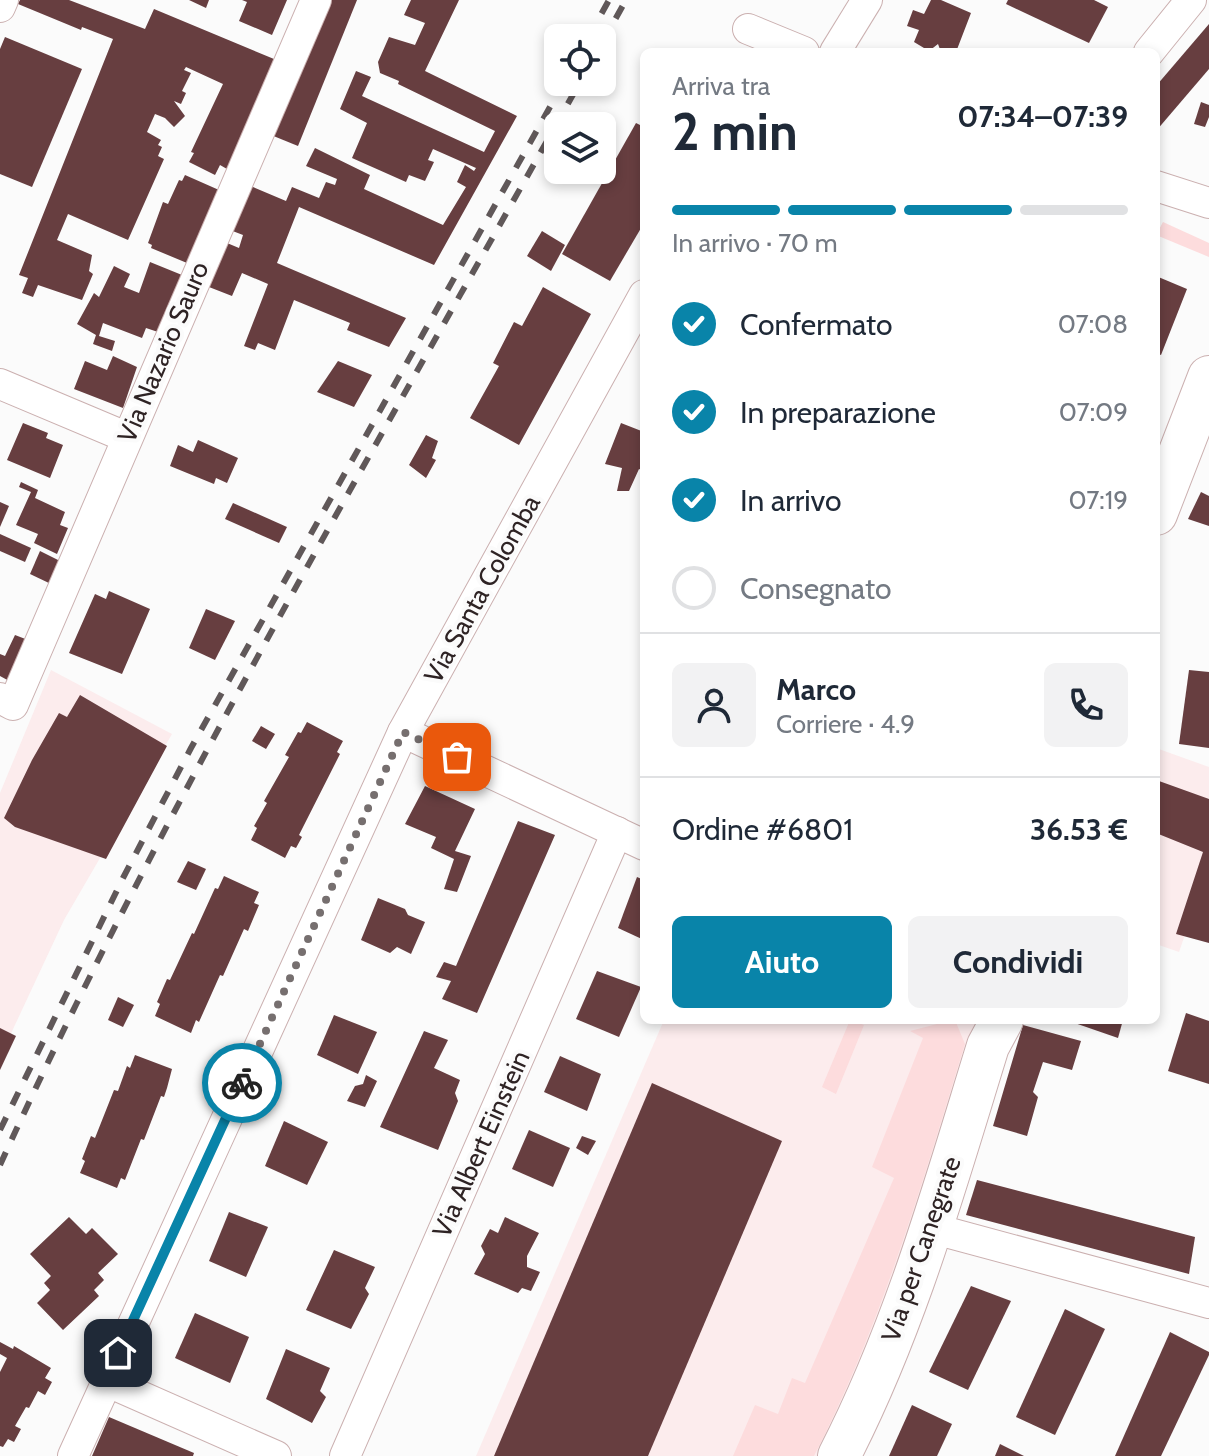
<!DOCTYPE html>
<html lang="it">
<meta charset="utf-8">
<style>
:root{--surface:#fff;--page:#f2f2f3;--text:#1f2937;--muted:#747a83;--line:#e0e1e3;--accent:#0984a9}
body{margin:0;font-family:Cabin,sans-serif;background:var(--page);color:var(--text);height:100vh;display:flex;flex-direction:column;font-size:30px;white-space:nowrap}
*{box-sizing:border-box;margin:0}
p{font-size:26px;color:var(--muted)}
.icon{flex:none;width:44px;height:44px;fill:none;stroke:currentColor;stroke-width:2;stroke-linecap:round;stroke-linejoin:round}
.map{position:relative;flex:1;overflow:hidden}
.sheet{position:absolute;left:640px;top:48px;width:520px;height:976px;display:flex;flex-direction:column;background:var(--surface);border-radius:12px;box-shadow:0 4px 12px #0003}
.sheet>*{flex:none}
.fabs{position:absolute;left:544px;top:24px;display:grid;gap:16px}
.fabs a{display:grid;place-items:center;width:72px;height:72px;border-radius:12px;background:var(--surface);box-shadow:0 4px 12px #0003;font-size:40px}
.pin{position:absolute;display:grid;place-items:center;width:68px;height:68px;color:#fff;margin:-34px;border-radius:16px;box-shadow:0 4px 12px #0006}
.courier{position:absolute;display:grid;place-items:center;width:80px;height:80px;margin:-40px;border:6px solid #0984a9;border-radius:50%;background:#fff;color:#222;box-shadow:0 2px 10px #0007}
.head em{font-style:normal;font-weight:800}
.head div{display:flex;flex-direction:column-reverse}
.head{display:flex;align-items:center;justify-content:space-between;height:136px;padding:0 32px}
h1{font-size:52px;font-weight:800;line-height:60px}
.bar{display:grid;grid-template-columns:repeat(4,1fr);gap:12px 8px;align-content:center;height:96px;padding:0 32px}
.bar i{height:10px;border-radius:6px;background:var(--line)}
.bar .selected{background:var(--accent)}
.bar p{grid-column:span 4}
.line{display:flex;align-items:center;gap:20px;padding:0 32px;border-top:2px solid var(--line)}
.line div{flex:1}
.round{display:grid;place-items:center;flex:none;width:84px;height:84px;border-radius:12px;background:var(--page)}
ol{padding:0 32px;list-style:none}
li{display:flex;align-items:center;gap:24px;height:88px}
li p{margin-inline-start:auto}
li .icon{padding:8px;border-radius:50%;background:var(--accent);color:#fff;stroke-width:4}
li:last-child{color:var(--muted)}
li i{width:44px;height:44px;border:4px solid var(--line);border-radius:50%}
.cta{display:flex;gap:16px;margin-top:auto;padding:16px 32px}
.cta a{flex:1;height:92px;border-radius:12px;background:var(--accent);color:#fff;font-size:32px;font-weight:800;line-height:92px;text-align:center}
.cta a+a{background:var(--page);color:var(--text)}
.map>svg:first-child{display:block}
.built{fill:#fceced}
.green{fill:#fddcdd}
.building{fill:#673e40}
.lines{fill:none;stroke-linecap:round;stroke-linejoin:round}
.street-casing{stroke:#cbb0b0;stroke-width:32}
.secondary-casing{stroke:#cbb0b0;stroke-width:44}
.street{stroke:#fff;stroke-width:30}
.secondary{stroke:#fff;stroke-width:42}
.rail{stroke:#605859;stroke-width:6;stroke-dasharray:14 14;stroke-linecap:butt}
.done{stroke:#766f6f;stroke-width:8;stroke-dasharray:0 14.4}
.route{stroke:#0984a9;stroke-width:10}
.labels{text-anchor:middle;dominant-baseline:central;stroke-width:8;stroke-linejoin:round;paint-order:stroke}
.street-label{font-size:26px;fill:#2e2324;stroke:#fbfbfb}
</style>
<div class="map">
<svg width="1209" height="1456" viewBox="0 0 1209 1456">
<rect width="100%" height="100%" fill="#fbfbfb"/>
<g class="built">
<polygon points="51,670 172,734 64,920 0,1057 0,793"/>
<polygon points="1156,748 1209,767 1209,865 1179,952 1156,944"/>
<polygon points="664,1020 980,1020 920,1215 851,1396 820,1456 476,1456"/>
</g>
<g class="green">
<polygon points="1163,222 1209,243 1209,257 1156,235"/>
<polygon points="850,1020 864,1025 836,1094 822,1087"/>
<path d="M 939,1020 L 955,1020 L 965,1044 C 922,1184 881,1326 814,1456 L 733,1456 L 755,1405 L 778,1414 L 792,1378 L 805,1383 L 894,1178 L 872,1167 L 923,1038 L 910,1031 L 937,1024 Z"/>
</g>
<g class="building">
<polygon points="20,0 69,0 145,29 154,9 274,59 227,169 220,165 215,175 189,162 194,153 191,152 223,84 186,67 184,70 191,73 182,91 186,93 181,104 174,101 185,116 174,127 165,118 155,114 147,132 161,140 158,145 162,147 158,156 164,159 128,240 68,214 57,240 92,255 89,271 93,274 82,300 38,285 33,297 22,293 28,278 19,275 113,39 82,27 81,30 18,4"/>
<polygon points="189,0 209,0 206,8"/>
<polygon points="242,0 287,0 272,35 239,21 247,2"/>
<polygon points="329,0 357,0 298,146 271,135"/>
<polygon points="411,0 459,0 425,71 517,116 434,265 299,207 277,263 406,318 389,347 347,330 350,323 294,300 275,350 258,343 255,350 244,346 268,284 242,273 232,296 209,287 227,243 239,248 243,235 230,230 248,185 286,201 292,187 319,198 326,182 335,185 337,179 306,166 315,148 370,175 364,189 443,225 466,187 457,182 465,165 474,171 476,168 433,149 428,160 434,162 425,181 409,175 406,182 352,158 367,123 340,109 356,71 371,77 362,96 484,152 495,131 398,84 399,81 380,73 378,62 389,37 415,45 425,23 404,15"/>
<polygon points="931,0 941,0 971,13 956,52 941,52 938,44 929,51 914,42 919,30 907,26 913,10 924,14"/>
<polygon points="1008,0 1094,0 1108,7 1089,43 1006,4"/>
<polygon points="1209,24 1209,69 1156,131 1156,86"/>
<polygon points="5,37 82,69 32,187 0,174 0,49"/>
<polygon points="1201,102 1209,105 1209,117 1205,127 1194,124"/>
<polygon points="636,123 644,127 644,223 610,281 562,254"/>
<polygon points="185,175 219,190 187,263 151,248 152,245 148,243 163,202 168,204 179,180 182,181"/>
<polygon points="542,231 565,245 551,271 527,256"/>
<polygon points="150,262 182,275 158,332 146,328 142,338 103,323 99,336 115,341 112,351 93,344 96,335 77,324 94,293 99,297 114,266 130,274 124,287 139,293"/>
<polygon points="1156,276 1187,289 1161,355 1156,353"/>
<polygon points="543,287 591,314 519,445 470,418 499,366 493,363 514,322 522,326"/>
<polygon points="113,356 137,367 123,408 74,389 85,361 107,370"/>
<polygon points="338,361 372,375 354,407 317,392"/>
<polygon points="23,423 48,433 46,438 63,445 50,478 7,460"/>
<polygon points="621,423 644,432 644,471 639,469 629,491 617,491 622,468 605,464"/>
<polygon points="426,435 438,441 432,458 436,460 426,478 409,465"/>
<polygon points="198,440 238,458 227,483 216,478 214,484 170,466 178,445 193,452"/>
<polygon points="21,482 38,490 35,498 65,512 60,525 68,528 57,554 34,543 38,534 16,525 31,492 19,487"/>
<polygon points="1201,492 1209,496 1209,526 1188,519"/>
<polygon points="0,502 9,506 0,527"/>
<polygon points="233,503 287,527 279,543 225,519"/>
<polygon points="0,534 31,548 25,562 0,551"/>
<polygon points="40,551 62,562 51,584 30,574"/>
<polygon points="109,591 150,609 122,674 69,653 95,594 106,599"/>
<polygon points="206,609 235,621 215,660 189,648"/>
<polygon points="15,635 28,640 11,682 0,676 0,654 5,656"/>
<polygon points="1189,670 1209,672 1209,748 1179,744"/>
<polygon points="80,695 167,746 106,859 15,827 4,818 32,760 59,713 67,717"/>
<polygon points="307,722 343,741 337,752 340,754 299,835 302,837 296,848 291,846 285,858 251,840 257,828 254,826 267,803 264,801 289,757 285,755 298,732 301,733"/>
<polygon points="261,726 275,734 266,749 252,741"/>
<polygon points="1159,781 1209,799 1209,943 1176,934 1203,852 1156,833 1156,790"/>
<polygon points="425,786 475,809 455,851 471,856 457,892 444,889 454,859 431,848 436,837 405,824"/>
<polygon points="518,821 555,835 477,1013 442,999 451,981 436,977 444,962 456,966"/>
<polygon points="188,861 206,869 196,890 177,882"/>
<polygon points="224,876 259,892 254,903 259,905 248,931 244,929 223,976 220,975 199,1022 196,1020 191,1033 155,1016 160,1004 157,1002 167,979 170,980 192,933 194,934 215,888 218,889"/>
<polygon points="637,877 644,880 644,940 618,928"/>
<polygon points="378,898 405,909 408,915 425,922 411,954 397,947 390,953 361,940"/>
<polygon points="597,971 641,987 619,1037 576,1019"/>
<polygon points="118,997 134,1005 123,1027 108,1020"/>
<polygon points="1186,1013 1209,1021 1209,1084 1168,1071"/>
<polygon points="334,1015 377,1032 358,1074 317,1055"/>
<polygon points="1066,1020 1123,1020 1118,1038"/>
<polygon points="1023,1025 1081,1041 1072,1070 1043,1062 1033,1092 1038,1097 1027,1136 993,1126"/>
<polygon points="0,1028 16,1036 0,1070"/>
<polygon points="424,1031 448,1040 434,1068 460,1080 455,1093 458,1101 438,1150 380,1127"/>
<polygon points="135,1055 172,1069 167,1088 164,1097 161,1096 144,1140 141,1139 125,1180 121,1178 117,1188 80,1173 85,1161 82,1159 91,1136 95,1138 114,1090 118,1091 127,1066 130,1068"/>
<polygon points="560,1056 601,1074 587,1111 544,1092"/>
<polygon points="366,1075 377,1081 365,1107 347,1101 355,1086 363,1084"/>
<polygon points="652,1083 782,1141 648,1456 494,1456"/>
<polygon points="284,1121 328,1142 307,1185 265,1166"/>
<polygon points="529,1130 570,1148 553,1187 512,1169"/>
<polygon points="582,1136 596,1141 588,1155 576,1148"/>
<polygon points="977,1180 1195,1237 1189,1274 966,1215"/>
<polygon points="229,1212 268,1227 246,1277 209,1261"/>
<polygon points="69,1217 86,1234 92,1228 118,1254 98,1273 104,1280 94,1290 99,1296 63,1330 37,1303 50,1290 44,1283 51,1276 30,1254"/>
<polygon points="505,1217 539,1233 527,1256 527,1267 540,1272 531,1291 522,1288 518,1293 474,1274 485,1254 481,1246 490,1229 498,1233"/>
<polygon points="334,1250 375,1267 365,1288 369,1294 351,1329 306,1310"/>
<polygon points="971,1286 1011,1301 968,1390 929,1372"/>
<polygon points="1065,1309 1105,1329 1055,1435 1016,1417"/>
<polygon points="195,1313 249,1337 230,1383 175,1358"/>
<polygon points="1170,1332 1209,1352 1209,1355 1161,1456 1115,1456"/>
<polygon points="0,1342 13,1349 14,1346 51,1368 45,1378 52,1382 45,1395 38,1391 29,1408 26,1407 15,1426 21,1429 14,1442 8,1439 3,1447 0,1446 0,1372 7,1358 0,1354"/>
<polygon points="286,1349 330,1368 320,1391 326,1397 312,1423 266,1399"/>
<polygon points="912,1405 952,1424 937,1456 889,1456"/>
<polygon points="109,1417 194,1453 193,1456 92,1456"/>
<polygon points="1000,1444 1024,1456 995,1456"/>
</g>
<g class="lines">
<g class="street-casing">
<g id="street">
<polyline points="0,7 3,0"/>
<polyline points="748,29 804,52"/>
<polyline points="835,52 867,0"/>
<polyline points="1149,52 1191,0"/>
<polyline points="1156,186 1209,203"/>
<polyline points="0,384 126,437"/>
<polyline points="0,698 13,705 316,0"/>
<polyline points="403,732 644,845"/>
<polyline points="931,1228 1209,1303"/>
<polyline points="106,1381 276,1456"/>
<polyline points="73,1456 403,732 644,295"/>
<polyline points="345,1456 617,832"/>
</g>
</g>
<g class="secondary-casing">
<g id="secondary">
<polyline points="1156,514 1209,377"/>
<path d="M 839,1456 C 906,1326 945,1185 988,1046 L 1002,1020"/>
</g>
</g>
<use href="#street" class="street"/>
<use href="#secondary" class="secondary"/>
<g class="rail">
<polyline points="588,38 609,0"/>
<polyline points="602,43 626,0"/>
<polyline points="0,1130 123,878 191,748 564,82"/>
<path d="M 0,1165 C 170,792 381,439 580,82"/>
</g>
</g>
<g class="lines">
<polyline class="done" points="242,1083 403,732 457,757"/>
<polyline class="route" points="118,1353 242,1083"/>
</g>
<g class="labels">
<g class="street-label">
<text transform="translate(163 352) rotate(-67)">Via Nazario Sauro</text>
<text transform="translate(482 589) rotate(-61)">Via Santa Colomba</text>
<text transform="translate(481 1144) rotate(-66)">Via Albert Einstein</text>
<text transform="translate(921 1249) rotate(-71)">Via per Canegrate</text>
</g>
</g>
</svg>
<div class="fabs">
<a><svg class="icon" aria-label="locate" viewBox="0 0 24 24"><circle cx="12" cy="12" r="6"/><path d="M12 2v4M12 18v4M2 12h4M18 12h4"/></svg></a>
<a><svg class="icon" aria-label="layers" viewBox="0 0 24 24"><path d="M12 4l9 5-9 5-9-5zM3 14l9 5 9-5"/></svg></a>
</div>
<div class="pin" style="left:457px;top:757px;background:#ea580c"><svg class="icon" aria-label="bag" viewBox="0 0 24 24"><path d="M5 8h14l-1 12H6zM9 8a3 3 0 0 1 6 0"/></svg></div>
<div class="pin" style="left:118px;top:1353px;background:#1f2937"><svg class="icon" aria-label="home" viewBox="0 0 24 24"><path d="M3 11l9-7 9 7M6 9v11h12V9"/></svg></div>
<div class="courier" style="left:242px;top:1083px"><svg class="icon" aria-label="bike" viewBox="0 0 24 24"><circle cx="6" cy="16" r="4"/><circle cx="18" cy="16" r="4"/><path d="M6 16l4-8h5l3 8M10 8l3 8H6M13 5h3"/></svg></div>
<section class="sheet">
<div class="head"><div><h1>2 min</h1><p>Arriva tra</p></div><em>07:34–07:39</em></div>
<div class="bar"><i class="selected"></i><i class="selected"></i><i class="selected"></i><i></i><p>In arrivo · 70 m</p></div>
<ol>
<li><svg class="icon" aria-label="check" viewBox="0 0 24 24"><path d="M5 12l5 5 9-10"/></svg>Confermato<p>07:08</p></li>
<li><svg class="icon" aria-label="check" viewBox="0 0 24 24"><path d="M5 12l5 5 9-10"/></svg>In preparazione<p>07:09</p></li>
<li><svg class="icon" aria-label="check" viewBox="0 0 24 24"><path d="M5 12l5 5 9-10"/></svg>In arrivo<p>07:19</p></li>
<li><i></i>Consegnato</li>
</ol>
<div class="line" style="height:144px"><a class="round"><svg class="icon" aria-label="person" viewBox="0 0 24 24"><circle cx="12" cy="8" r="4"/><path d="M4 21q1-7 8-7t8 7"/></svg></a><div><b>Marco</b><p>Corriere · 4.9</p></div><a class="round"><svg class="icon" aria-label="phone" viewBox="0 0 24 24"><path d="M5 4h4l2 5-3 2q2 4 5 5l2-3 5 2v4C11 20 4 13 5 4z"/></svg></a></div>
<div class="line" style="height:104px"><div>Ordine #6801</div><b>36.53 €</b></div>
<div class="cta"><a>Aiuto</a><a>Condividi</a></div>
</section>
</div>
